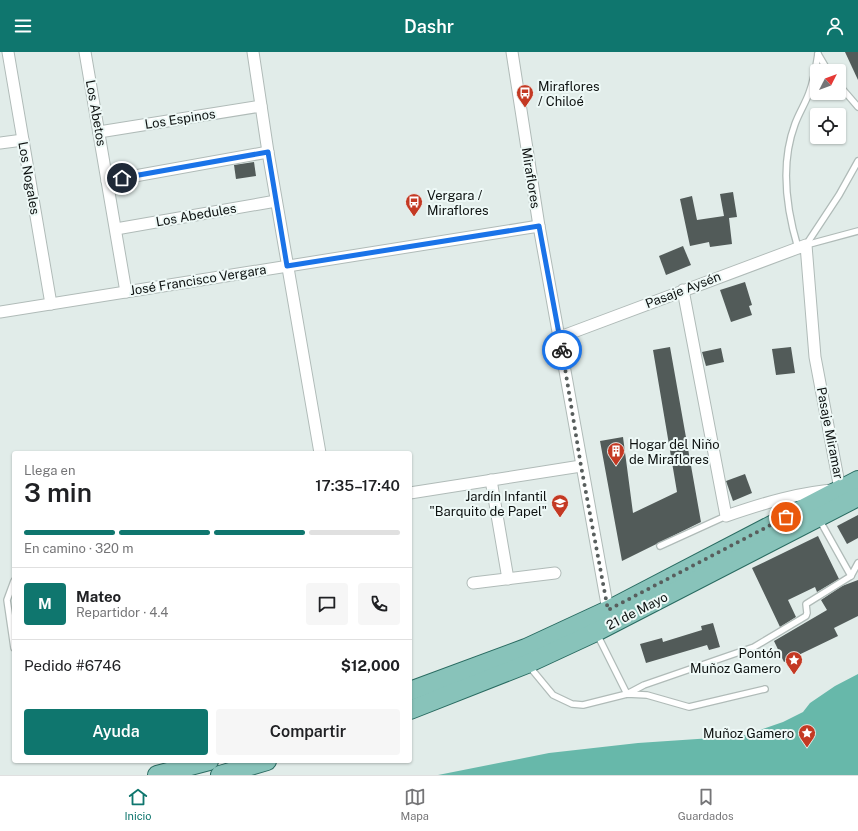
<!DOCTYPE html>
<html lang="es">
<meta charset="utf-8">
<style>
:root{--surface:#fff;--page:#f6f6f6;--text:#202124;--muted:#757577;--line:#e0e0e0;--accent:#0f766e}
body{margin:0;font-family:"Public Sans",sans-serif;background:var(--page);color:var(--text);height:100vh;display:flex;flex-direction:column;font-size:15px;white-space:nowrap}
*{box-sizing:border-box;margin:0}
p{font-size:13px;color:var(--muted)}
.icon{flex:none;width:22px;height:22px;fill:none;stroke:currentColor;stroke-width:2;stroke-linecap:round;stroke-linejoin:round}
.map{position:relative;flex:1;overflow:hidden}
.drawer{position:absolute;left:12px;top:399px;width:400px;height:312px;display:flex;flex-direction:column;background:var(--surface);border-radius:4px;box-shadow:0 1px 3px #0004}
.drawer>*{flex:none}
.needle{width:26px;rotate:48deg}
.buttons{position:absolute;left:810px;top:12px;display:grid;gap:8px}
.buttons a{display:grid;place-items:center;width:36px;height:36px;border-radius:4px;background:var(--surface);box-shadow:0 1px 3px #0004;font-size:20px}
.pin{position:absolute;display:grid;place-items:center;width:34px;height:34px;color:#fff;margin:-17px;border:2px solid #fff;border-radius:50%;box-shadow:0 1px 4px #0007}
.courier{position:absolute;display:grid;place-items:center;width:40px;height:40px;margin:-20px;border:3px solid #1a73e8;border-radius:50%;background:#fff;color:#222;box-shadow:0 1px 5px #0007}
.overview em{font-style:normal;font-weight:600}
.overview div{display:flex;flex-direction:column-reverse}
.overview{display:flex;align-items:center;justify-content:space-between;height:68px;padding:0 12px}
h1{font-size:26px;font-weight:600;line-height:30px}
.bar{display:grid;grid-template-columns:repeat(4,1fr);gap:6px 4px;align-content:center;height:48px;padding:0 12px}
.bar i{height:5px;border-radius:3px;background:var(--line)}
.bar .selected{background:var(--accent)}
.bar p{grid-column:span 4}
.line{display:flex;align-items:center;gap:10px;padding:0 12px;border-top:1px solid var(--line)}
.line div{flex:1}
.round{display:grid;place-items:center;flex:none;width:42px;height:42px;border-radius:4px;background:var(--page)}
.action{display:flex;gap:8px;margin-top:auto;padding:8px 12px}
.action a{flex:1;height:46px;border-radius:4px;background:var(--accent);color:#fff;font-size:16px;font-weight:600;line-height:46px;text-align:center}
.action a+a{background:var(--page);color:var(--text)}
header{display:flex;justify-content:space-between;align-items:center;height:52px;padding:0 12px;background:var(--accent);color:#fff;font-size:18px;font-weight:600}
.tabs{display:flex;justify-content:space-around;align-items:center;height:56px;border-top:1px solid var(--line);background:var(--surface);font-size:11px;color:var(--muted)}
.tabs a{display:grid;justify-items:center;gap:2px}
.tabs .selected{color:var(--accent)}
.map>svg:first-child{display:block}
.water{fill:#67b8aa}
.building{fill:#525b59}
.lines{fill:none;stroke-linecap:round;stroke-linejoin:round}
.lane-casing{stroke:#b0bbb8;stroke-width:8}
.street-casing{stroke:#b0bbb8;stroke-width:13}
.primary-casing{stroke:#296b61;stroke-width:20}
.lane{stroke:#fff;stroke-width:5.5}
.street{stroke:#fff;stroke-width:11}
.primary{stroke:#88c3ba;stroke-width:18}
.done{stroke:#585e5d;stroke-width:4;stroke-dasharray:0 7.2}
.route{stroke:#1a73e8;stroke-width:5}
.labels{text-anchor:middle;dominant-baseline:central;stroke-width:4;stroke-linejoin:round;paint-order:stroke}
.poi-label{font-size:13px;fill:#0e1211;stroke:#eef9f7;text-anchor:start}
.street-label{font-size:13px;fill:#0e1211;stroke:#eef9f7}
</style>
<header><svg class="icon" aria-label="menu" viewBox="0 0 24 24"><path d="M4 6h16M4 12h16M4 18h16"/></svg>Dashr<svg class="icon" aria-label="person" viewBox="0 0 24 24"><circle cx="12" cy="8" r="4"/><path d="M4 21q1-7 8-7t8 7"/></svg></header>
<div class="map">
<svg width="858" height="723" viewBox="0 0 858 723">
<rect width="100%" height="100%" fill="#e1ece9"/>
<polygon class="water" points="858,622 858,723 438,723 549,701 638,691 742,684 783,670 803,660 810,651 835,634"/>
<g class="building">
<polygon points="845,0 858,0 858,28"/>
<polygon points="254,110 256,124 236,127 234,113"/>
<polygon points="733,140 737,165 729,166 732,192 710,195 709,190 690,194 680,147 692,144 697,168 724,164 720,142"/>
<polygon points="683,194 691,213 666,223 659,204"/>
<polygon points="745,230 752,253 749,254 752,263 731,270 720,238"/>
<polygon points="670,295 701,470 622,509 600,389 623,385 633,461 677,440 653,298"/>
<polygon points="791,295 795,321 776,323 772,297"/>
<polygon points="721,296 724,310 706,314 702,300"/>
<polygon points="745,422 752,441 733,449 726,429"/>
<polygon points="858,463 858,486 847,492 837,474"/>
<polygon points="818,484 839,527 817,540 815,535 788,548 796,565 780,575 752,516"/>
<polygon points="858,528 858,564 834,576 838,584 784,610 774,589 827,558 821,548 842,534"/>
<polygon points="713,571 720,595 709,598 707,593 646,611 640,592 662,586 663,590 702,578 701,574"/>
</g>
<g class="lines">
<g class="lane-casing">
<g id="lane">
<polyline points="818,2 828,19"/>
<polyline points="839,33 858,55"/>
<polyline points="806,193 839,143 858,109"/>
<polyline points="806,193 858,179"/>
<path d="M 798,196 C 786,156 780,112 795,72 C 799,61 805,52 809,41 C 814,28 816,15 818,2"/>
<polyline points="819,467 851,524"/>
<polyline points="660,494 726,464"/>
<polyline points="14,529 7,548 14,596"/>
<polyline points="597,582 627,642 644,633 754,595 806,564 807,561 806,552 851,524 858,511"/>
<polyline points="529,614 553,643 572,652 583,653 627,642 647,643 689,655 765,637"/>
</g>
</g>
<g class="street-casing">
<g id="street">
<polyline points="8,0 51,252"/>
<polyline points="85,0 126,240"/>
<polyline points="253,0 268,100 320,401"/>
<polyline points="512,0 539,174 608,558"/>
<polyline points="99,80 261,54"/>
<polyline points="0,91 23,88"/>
<polyline points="107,129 268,100"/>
<polyline points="116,177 276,149"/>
<polyline points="0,260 539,174"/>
<path d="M 560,285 L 806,193 L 815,305 L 840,437 C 797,441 767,450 726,464 L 683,238"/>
<polyline points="491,428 508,527"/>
<polyline points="410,441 581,414"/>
<polyline points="473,531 555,521"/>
</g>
</g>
<g class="primary-casing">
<g id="primary">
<polyline points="410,639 526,596 608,558 858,428"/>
<polyline points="410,658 527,612 596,580 858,445"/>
<polyline points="157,723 209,709"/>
<polyline points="220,723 267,709"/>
</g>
</g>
<use href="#lane" class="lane"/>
<use href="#street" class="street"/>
<use href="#primary" class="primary"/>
</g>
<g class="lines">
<polyline class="done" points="562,298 581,414 608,558 786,465"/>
<polyline class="route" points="122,126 268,100 287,214 539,174 562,298"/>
</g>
<defs>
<g id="bus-pin" transform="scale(0.9)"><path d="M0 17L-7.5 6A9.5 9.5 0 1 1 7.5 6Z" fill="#c43923" stroke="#eef9f7"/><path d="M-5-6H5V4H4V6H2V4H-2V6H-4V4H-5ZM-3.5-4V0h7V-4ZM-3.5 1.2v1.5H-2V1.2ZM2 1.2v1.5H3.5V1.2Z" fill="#fff"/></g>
<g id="building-pin" transform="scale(0.9)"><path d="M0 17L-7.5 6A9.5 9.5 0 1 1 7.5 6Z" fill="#c43923" stroke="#eef9f7"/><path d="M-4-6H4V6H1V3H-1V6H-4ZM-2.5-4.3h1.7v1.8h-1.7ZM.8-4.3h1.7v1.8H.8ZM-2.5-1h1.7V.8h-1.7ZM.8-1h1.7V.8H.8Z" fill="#fff"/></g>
<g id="school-pin" transform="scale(0.9)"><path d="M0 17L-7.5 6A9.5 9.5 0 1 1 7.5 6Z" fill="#c43923" stroke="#eef9f7"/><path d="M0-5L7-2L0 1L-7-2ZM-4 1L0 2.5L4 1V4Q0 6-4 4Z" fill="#fff"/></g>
<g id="sight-pin" transform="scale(0.9)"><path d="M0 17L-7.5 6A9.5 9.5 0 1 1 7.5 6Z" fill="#c43923" stroke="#eef9f7"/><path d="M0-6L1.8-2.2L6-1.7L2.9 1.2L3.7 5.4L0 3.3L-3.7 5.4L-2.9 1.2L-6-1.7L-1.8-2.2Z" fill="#fff"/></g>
</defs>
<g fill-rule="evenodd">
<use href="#bus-pin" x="525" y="41"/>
<use href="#bus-pin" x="414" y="150"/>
<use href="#building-pin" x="616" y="399"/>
<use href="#school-pin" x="560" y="451"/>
<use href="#sight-pin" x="794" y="608"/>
<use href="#sight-pin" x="807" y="681"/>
</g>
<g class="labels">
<g class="poi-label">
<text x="538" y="34">Miraflores<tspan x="538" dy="15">/ Chiloé</tspan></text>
<text x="427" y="143">Vergara /<tspan x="427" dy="15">Miraflores</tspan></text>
<text x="629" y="392">Hogar del Niño<tspan x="629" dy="15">de Miraflores</tspan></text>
<text x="547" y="444" text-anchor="end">Jardín Infantil<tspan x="547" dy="15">"Barquito de Papel"</tspan></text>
<text x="781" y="601" text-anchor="end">Pontón<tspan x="781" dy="15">Muñoz Gamero</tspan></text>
<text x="794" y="681" text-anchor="end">Muñoz Gamero</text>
</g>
<g class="street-label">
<text transform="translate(96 61) rotate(80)">Los Abetos</text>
<text transform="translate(180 67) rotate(-9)">Los Espinos</text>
<text transform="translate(29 126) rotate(80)">Los Nogales</text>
<text transform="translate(531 126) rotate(81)">Miraflores</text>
<text transform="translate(196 163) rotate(-10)">Los Abedules</text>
<text transform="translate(198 228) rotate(-9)">José Francisco Vergara</text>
<text transform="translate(683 238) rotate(-21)">Pasaje Aysén</text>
<text transform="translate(830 381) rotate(79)">Pasaje Miramar</text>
<text transform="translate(637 559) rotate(-27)">21 de Mayo</text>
</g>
</g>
</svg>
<div class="buttons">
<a><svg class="needle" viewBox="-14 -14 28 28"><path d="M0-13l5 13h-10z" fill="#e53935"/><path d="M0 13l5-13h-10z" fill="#757577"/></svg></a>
<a><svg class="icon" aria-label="locate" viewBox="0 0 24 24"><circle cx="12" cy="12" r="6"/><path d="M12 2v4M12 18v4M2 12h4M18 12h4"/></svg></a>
</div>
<div class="pin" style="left:786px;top:465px;background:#ea580c"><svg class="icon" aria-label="bag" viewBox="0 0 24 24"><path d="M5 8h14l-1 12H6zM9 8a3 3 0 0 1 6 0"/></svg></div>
<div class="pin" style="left:122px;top:126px;background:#1f2937"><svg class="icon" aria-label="home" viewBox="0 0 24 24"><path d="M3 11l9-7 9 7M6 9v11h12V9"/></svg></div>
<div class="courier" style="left:562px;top:298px"><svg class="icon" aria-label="bike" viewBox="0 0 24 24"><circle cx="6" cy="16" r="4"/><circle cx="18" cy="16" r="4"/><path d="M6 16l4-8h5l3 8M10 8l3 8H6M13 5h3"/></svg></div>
<section class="drawer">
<div class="overview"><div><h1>3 min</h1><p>Llega en</p></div><em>17:35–17:40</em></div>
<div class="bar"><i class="selected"></i><i class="selected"></i><i class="selected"></i><i></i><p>En camino · 320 m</p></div>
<div class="line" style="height:72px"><b class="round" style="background:var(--accent);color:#fff">M</b><div><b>Mateo</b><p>Repartidor · 4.4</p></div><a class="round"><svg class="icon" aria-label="chat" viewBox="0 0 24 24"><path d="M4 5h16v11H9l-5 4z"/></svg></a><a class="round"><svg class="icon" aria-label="phone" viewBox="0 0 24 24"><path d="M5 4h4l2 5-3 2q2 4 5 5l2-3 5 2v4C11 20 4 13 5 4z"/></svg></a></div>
<div class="line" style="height:52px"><div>Pedido #6746</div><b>$12,000</b></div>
<div class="action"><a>Ayuda</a><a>Compartir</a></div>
</section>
</div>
<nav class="tabs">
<a class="selected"><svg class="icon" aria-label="home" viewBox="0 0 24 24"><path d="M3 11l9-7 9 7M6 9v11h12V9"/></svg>Inicio</a>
<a><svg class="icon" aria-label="map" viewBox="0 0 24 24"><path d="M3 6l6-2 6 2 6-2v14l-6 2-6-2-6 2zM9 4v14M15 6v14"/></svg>Mapa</a>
<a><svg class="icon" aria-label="saved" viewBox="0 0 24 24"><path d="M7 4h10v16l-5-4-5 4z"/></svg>Guardados</a>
</nav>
